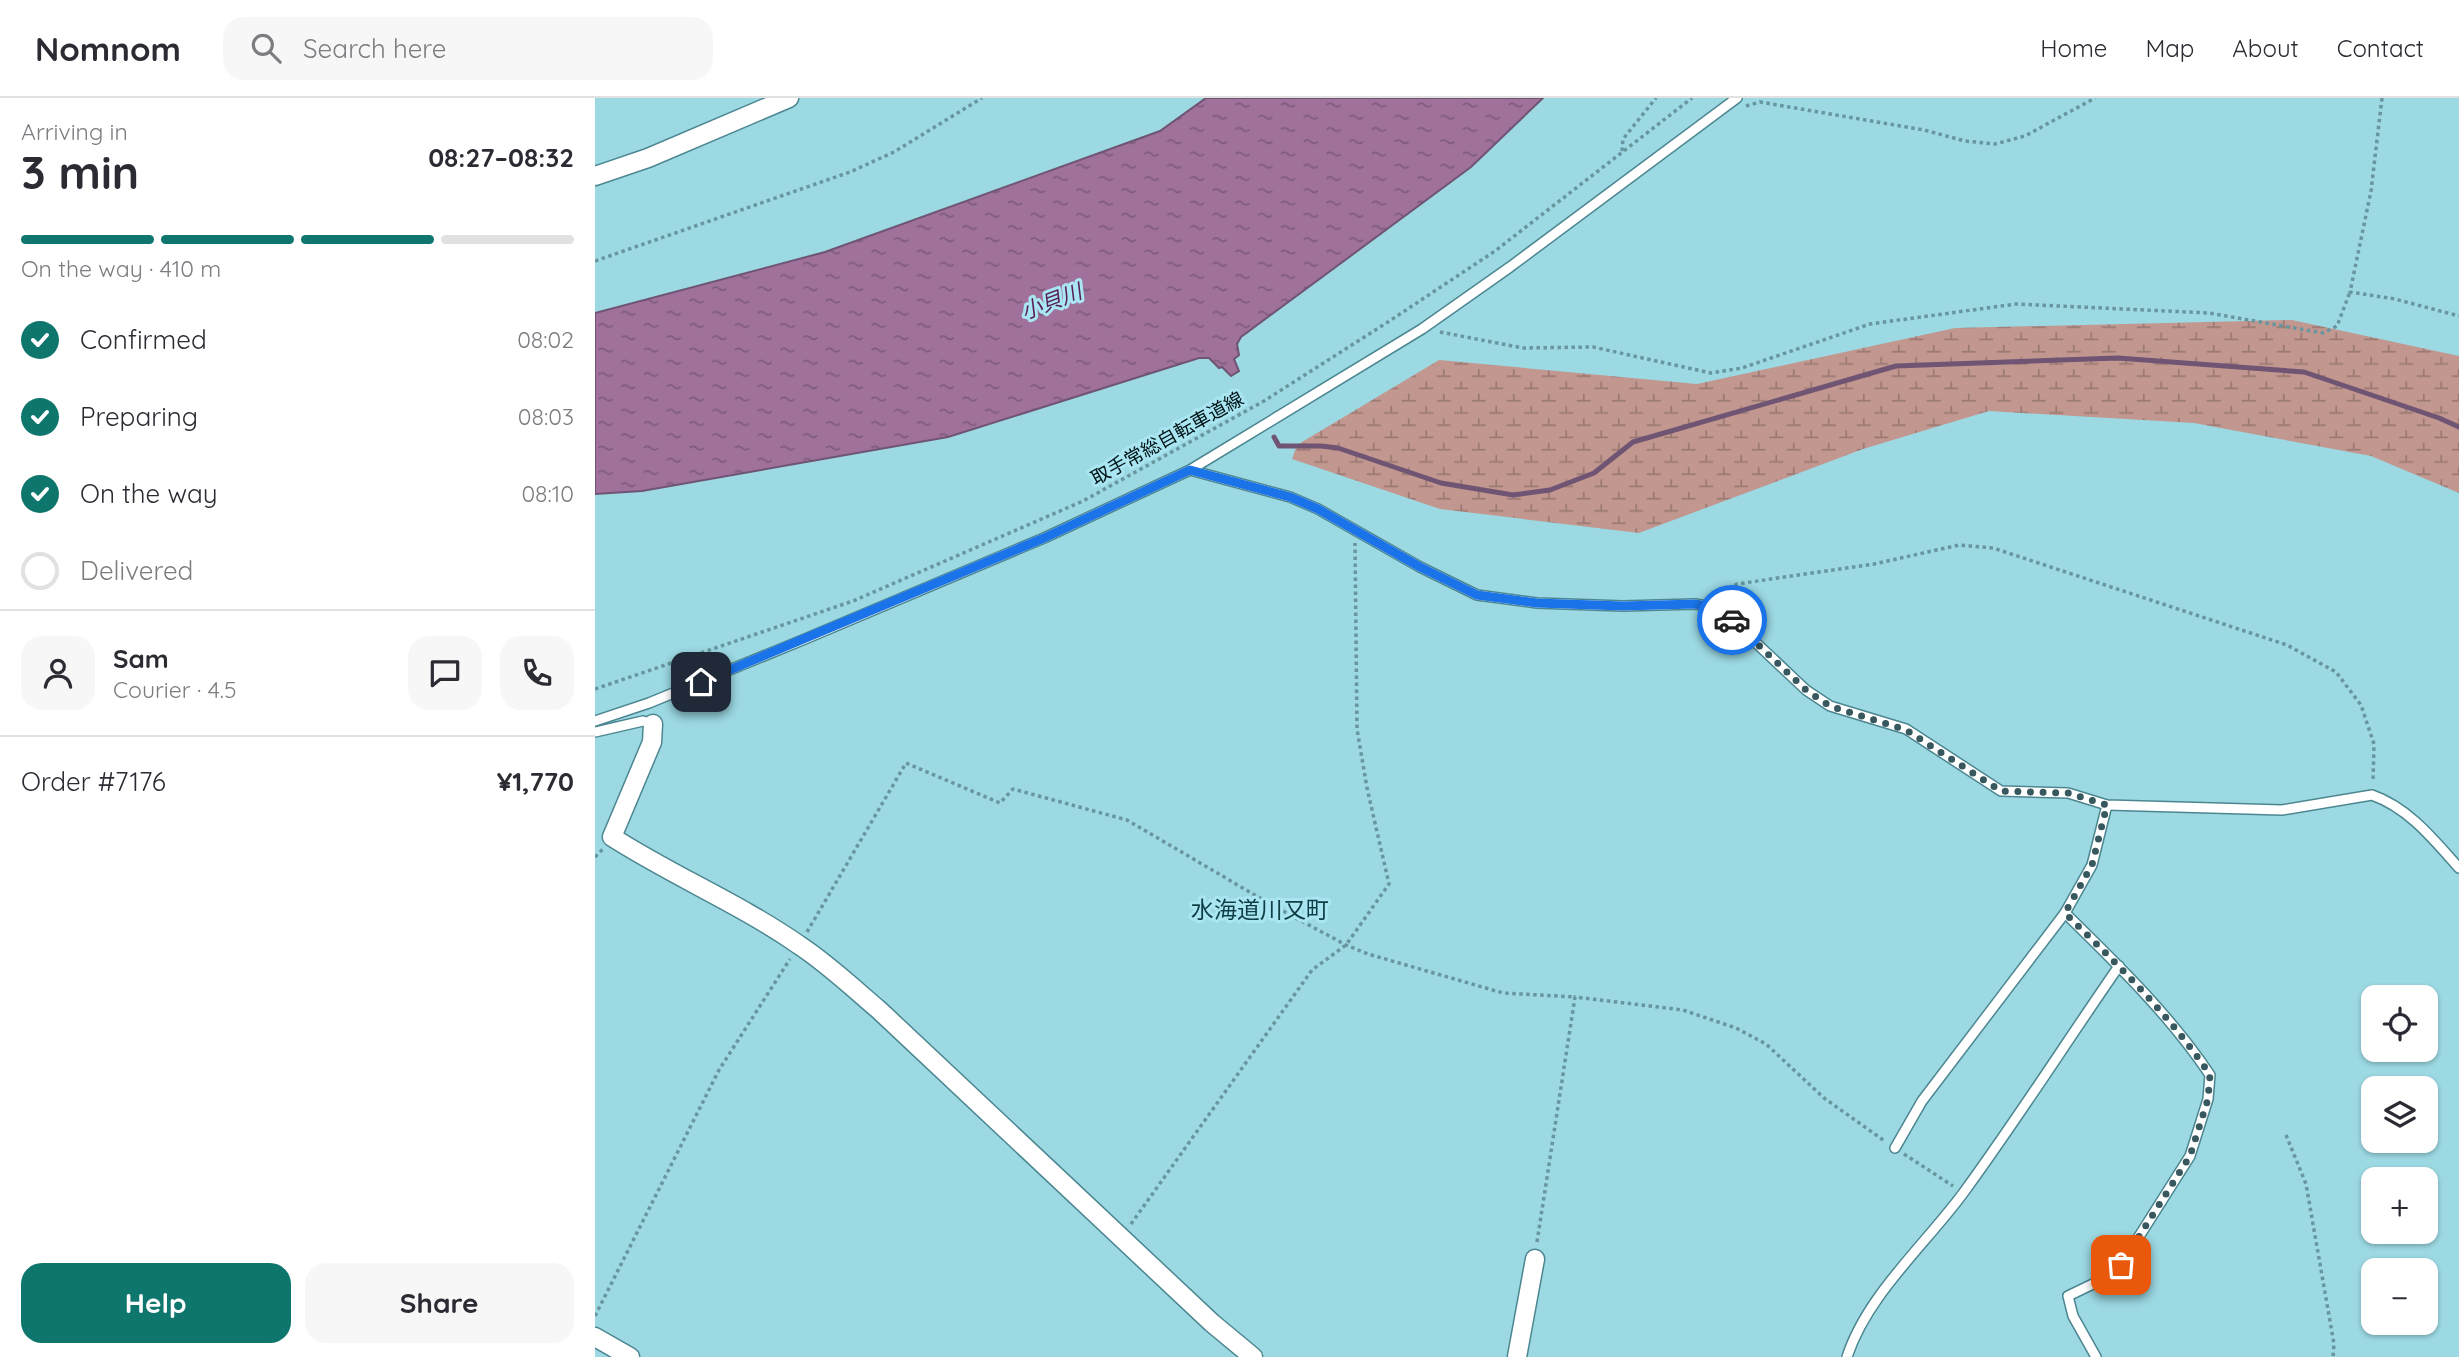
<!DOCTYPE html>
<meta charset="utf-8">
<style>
:root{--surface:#fff;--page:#f7f7f7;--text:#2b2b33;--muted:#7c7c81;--line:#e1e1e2;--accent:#0f766e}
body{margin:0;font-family:Quicksand,"Noto Sans JP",sans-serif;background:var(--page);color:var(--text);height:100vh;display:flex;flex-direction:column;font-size:26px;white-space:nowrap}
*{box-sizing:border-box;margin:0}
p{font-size:23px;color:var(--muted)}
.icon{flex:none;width:38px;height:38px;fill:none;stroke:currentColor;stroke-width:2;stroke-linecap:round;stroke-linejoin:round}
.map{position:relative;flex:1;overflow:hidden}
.side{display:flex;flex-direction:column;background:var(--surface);width:595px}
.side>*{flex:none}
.buttons{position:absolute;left:1766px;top:887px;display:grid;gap:14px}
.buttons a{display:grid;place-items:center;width:77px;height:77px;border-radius:14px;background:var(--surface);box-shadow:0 2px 5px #0004;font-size:35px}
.pin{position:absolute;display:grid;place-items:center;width:60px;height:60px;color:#fff;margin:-30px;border-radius:14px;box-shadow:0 4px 10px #0006}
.courier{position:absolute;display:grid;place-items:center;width:70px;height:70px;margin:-35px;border:5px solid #1a73e8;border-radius:50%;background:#fff;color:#222;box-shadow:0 2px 9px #0007}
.overview em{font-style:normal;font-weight:700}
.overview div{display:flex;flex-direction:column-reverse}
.overview{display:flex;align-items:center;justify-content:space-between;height:119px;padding:0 21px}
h1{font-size:46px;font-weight:700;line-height:52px}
.bar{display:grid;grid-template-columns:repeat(4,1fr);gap:10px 7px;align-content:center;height:84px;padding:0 21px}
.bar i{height:9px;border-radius:5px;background:var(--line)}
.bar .selected{background:var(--accent)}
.bar p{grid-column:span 4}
.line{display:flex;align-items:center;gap:18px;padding:0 21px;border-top:2px solid var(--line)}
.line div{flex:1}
.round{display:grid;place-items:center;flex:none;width:74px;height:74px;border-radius:21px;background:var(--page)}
ol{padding:0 21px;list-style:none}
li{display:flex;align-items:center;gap:21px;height:77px}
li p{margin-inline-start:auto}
li .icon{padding:7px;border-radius:50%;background:var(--accent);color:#fff;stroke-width:4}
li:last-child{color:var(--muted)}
li i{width:38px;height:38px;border:4px solid var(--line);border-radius:50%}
.cta{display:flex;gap:14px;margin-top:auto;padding:14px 21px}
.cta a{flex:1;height:80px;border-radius:21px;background:var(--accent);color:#fff;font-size:28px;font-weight:700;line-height:80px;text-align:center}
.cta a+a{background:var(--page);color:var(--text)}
header{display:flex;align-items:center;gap:42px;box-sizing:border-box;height:98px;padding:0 35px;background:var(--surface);border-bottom:2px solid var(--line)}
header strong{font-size:33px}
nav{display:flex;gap:38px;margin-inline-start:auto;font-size:24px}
.search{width:490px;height:63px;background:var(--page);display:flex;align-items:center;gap:18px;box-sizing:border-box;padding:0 24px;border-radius:21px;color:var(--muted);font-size:26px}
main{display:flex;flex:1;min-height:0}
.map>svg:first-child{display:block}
.wetland{fill:url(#wetland-marsh)}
.water{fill:url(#water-ripples);stroke:#6f5573;stroke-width:2}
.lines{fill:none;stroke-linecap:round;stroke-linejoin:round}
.stream{stroke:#6f5573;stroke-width:5}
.lane-casing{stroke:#4c8791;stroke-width:12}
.street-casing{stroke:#4c8791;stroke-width:21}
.path{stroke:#67969e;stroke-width:3.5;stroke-dasharray:3.5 3.5;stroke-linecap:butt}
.lane{stroke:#fff;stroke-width:9}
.street{stroke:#fff;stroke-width:18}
.done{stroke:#37585e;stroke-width:7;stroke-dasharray:0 12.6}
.route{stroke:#1a73e8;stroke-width:9}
.labels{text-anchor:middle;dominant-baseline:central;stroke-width:6;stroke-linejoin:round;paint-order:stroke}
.street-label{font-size:19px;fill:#001317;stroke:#a9e6f1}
.water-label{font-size:21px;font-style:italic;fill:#592056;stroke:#a9e6f1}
.quarter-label{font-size:23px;fill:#0f3e45;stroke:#a9e6f1}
</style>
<header>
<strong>Nomnom</strong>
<div class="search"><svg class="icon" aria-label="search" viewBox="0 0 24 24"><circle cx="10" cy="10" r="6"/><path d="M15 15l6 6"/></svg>Search here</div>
<nav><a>Home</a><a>Map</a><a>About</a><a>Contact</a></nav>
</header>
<main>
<section class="side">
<div class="overview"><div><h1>3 min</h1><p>Arriving in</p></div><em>08:27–08:32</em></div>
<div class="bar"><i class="selected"></i><i class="selected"></i><i class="selected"></i><i></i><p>On the way · 410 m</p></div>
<ol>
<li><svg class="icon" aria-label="check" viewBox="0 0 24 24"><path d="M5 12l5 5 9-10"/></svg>Confirmed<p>08:02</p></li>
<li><svg class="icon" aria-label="check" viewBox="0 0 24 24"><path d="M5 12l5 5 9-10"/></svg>Preparing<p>08:03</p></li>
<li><svg class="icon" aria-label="check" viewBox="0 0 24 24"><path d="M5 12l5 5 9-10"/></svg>On the way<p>08:10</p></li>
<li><i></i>Delivered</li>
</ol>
<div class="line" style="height:126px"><a class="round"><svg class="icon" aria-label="person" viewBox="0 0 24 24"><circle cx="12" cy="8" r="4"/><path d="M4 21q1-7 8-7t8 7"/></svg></a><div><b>Sam</b><p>Courier · 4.5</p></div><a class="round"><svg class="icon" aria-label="chat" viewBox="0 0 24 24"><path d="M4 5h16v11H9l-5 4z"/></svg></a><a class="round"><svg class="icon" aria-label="phone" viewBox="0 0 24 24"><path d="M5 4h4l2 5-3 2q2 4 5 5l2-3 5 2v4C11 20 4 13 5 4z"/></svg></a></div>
<div class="line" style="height:91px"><div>Order #7176</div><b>¥1,770</b></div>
<div class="cta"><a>Help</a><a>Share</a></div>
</section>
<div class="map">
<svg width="1864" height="1259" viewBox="0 0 1864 1259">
<defs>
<pattern id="wetland-marsh" width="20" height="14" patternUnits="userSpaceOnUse" patternTransform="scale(1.75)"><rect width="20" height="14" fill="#c2978f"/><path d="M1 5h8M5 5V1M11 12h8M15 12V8" fill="none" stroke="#9b7a74"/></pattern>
<pattern id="water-ripples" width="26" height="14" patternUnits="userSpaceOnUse" patternTransform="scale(1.75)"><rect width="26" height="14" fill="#9f719b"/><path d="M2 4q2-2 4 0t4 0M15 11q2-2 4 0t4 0" fill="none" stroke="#7f5c7d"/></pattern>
</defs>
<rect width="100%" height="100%" fill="#9cd9e3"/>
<polygon class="wetland" points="1697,222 1864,258 1864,395 1776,358 1599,325 1394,313 1268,351 1044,435 845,411 697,361 702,347 844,262 1102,286 1360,230"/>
<polygon class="water" points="611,0 948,0 876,69 646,239 642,246 644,257 639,261 644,273 636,278 627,269 624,270 614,260 604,260 353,339 47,393 0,396 0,215 230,154 565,33"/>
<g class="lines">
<polyline class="stream" points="679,339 684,348 726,348 743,350 846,385 918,397 955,392 999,375 1038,344 1301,268 1523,260 1709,274 1844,320 1864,329"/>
<g class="lane-casing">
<g id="lane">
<path d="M 595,372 L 695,399 L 723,411 L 825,469 L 882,497 L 942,505 L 1028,508 L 1100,506 L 1118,509 L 1140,525 L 1211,592 L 1235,608 L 1311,631 L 1406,693 L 1473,695 L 1512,707 L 1687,712 L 1777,697 C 1814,710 1839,742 1864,770"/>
<polyline points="0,623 54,605 210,541 449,440 595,372 827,231 915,169 1142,0"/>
<polyline points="0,634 48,623 58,626"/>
<path d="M 1470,815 C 1521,865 1575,917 1615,977 L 1613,1001 L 1595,1058 L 1526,1167 L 1500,1185 L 1473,1198 L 1478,1218 L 1501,1259"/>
<polyline points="1300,1050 1327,1003 1470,815 1497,767 1512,707"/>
<path d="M 1252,1259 C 1272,1197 1331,1146 1369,1094 C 1423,1020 1472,943 1524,868"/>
</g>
</g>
<g class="street-casing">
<g id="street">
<polyline points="0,78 53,60 194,0"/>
<path d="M 58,626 L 57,644 L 17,739 C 78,778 145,806 204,847 C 233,866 258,890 284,912 L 617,1225 L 658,1259"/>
<polyline points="0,1239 35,1259"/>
<polyline points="922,1259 940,1161"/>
</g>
</g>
<g class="path">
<polyline points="1787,0 1776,93 1755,194 1800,201 1864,218"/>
<polyline points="1151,8 1165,4 1329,32 1370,43 1400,46 1430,38 1500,0"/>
<polyline points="1027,53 1028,41 1061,0"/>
<polyline points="0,163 255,74 299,54 387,0"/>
<polyline points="845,234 928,250 998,249 1116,275 1147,270 1275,226 1421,206 1614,215 1728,235 1742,228 1755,194"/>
<polyline points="1122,499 1142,486 1279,466 1364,447 1398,450 1692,547 1741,574 1766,607 1779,646 1778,684"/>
<polyline points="0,591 258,503 488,403 669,303 796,222 900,153 1097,0"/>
<polyline points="0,759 8,751"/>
<polyline points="212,834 311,665 405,705 418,691 532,722 675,806 751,847 773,856 908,895 980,899"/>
<polyline points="1691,1037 1711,1086 1739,1246 1738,1259"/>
<polyline points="1309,1056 1358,1088"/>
<polyline points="536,1126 717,872 751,847 794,786 772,690 762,631 760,445"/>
<polyline points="942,1144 980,899 1088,912 1141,930 1171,946 1229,1000 1291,1044"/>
<polyline points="0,1218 124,972 195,861"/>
</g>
<use href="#lane" class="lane"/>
<use href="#street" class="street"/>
</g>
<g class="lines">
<path class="done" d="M 1137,522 L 1211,592 L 1235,608 L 1311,632 L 1406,693 L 1473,695 L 1512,707 L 1497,767 L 1470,815 C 1521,865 1575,917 1615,977 L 1613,1001 L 1595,1058 L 1526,1167"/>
<polyline class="route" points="106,584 449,440 595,372 695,399 723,411 825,469 882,497 942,505 1028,508 1100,506 1118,509 1137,522"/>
</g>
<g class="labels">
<g class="street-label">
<text transform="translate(572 340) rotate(-29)">取手常総自転車道線</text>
</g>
<g class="water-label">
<text transform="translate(456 203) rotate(-21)">小貝川</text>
</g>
<g class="quarter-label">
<text x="665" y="811">水海道川又町</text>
</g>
</g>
</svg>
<div class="buttons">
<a><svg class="icon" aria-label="locate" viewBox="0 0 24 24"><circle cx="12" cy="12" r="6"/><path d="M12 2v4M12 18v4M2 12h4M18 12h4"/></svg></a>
<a><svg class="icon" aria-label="layers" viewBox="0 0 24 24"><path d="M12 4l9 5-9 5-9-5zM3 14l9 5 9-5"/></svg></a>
<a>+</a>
<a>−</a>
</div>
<div class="pin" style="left:1526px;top:1167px;background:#ea580c"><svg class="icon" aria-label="bag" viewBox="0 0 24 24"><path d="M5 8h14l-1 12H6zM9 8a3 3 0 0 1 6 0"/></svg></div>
<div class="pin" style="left:106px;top:584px;background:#1f2937"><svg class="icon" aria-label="home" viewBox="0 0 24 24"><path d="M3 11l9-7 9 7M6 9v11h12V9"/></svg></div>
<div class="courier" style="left:1137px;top:522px"><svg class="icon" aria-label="car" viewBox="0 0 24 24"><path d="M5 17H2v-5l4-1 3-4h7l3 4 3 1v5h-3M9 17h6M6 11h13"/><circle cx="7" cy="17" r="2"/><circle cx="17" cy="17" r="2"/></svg></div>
</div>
</main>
